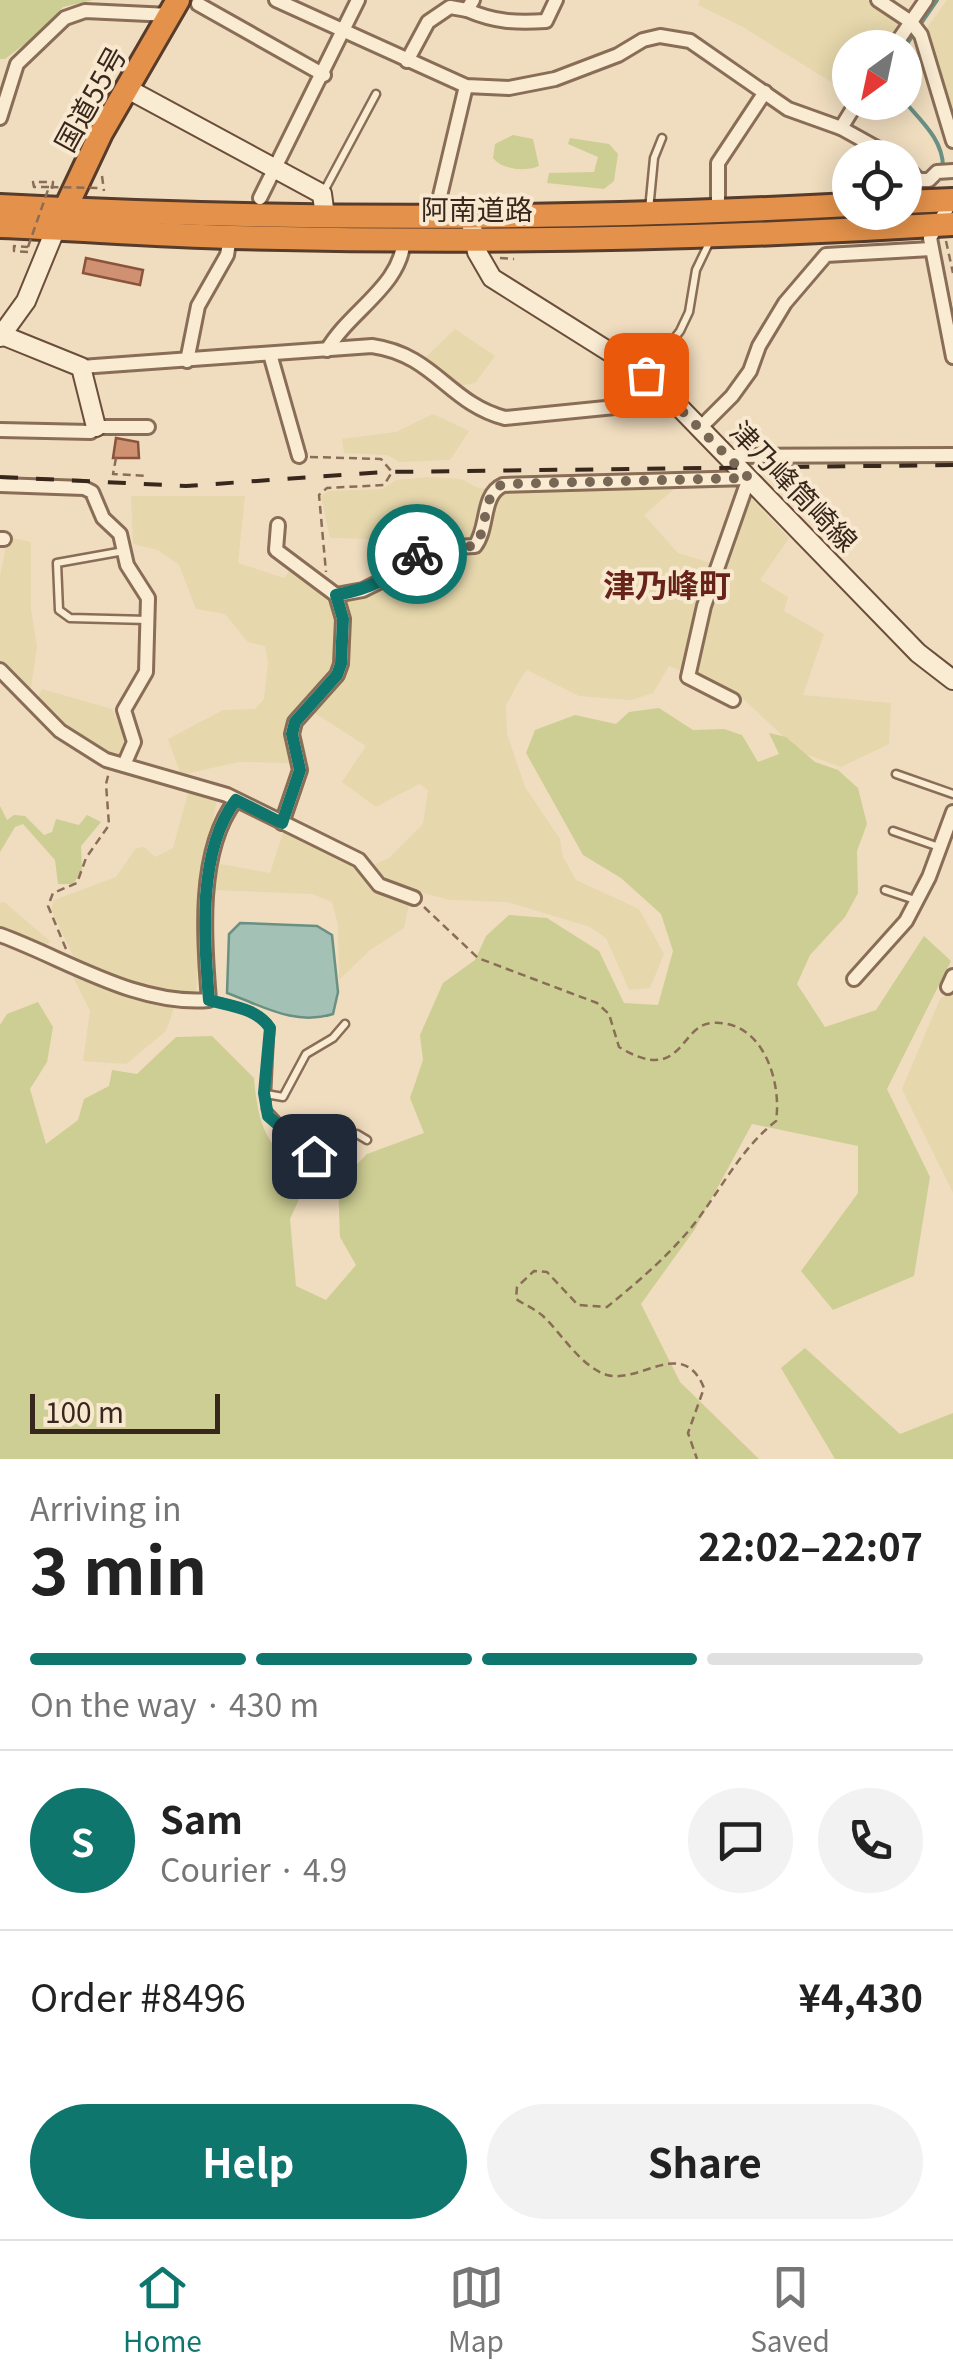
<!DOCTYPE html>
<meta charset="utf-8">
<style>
:root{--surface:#fff;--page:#f2f2f2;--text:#222;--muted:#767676;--line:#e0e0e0;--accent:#0f766e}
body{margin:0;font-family:Georgia,"Noto Sans JP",serif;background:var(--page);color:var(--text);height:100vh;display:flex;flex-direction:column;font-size:38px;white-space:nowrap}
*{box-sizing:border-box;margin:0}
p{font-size:32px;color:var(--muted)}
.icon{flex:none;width:55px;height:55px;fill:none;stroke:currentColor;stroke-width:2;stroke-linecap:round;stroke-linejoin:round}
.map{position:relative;height:1459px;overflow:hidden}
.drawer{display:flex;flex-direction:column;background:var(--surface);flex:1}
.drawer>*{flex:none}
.needle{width:65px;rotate:213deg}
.tools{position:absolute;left:832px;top:30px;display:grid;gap:20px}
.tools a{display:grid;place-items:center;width:90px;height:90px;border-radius:50%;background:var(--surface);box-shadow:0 5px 25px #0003;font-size:50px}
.scale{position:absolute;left:30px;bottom:25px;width:190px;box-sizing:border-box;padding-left:10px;border:5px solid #38271c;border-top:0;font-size:28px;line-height:35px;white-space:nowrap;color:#38271c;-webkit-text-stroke:8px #f7e8cf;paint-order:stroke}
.pin{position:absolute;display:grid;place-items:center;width:85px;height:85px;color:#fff;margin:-42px;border-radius:20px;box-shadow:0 5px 15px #0006}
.courier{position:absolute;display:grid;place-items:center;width:100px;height:100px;margin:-50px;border:8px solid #0f766e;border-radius:50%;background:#fff;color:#222;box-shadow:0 2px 12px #0007}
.headline em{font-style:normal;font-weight:700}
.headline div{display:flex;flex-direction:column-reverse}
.headline{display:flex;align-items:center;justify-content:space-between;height:170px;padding:0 30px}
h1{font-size:65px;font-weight:700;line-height:75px}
.bar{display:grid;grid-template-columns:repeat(4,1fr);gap:15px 10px;align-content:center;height:120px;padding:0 30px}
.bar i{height:12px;border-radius:8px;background:var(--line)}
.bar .active{background:var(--accent)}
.bar p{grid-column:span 4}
.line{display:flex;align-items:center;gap:25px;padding:0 30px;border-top:2px solid var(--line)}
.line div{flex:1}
.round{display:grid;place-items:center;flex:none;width:105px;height:105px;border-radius:52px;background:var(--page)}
.button{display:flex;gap:20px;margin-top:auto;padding:20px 30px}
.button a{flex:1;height:115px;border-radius:60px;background:var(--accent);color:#fff;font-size:40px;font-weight:700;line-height:115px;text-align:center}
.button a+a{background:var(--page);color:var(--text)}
.menu{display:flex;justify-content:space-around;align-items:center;height:140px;border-top:2px solid var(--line);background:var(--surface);font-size:28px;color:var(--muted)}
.menu a{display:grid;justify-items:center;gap:5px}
.menu .active{color:var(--accent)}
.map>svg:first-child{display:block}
.farmland{fill:#e6d7ac}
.green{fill:#cdce93}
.water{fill:#a3c1b5;stroke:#699082;stroke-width:2.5}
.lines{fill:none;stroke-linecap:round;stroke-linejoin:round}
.stream{stroke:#699082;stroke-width:4}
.building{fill:#d09173;stroke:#8a533b;stroke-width:2.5}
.lane-casing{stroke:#896d57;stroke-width:11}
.street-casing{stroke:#896d57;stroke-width:18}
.secondary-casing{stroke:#6b4e3a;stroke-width:22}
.highway-casing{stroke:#573b2b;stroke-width:28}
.path{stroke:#896d57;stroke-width:2.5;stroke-dasharray:8 5;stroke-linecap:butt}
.lane{stroke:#faebd3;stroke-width:6}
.street{stroke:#faebd3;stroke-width:12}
.secondary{stroke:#faebd3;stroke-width:18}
.highway{stroke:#e4924b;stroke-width:22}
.rail{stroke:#38271c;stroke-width:4;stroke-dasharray:18 18;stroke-linecap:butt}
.path-bridge{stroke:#896d57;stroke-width:2.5;stroke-dasharray:8 5;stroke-linecap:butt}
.done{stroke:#786755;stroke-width:10;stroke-dasharray:0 18}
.route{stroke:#0f766e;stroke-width:12}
.labels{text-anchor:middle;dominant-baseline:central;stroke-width:8;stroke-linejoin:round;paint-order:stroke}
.street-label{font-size:28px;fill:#38271c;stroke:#f7e8cf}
.quarter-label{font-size:32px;font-weight:bold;fill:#672219;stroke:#f7e8cf}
</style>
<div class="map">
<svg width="953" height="1459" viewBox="0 0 953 1459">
<rect width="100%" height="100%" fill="#f0ddbf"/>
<g class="farmland">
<polygon points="700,0 867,0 902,24 887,47 850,48 850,94 743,27 698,5"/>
<polygon points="947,0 953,0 953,123 926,29"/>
<polygon points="455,329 495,356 475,383 459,386 426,357"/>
<polygon points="433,414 469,431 450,460 399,462 387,455 344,453 342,439 396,432"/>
<polygon points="428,477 461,479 478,488 500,490 665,486 674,489 644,515 678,553 721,566 748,495 789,538 760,580 788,597 784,611 824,634 803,695 891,703 889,744 841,767 800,752 738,694 669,666 653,693 631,700 579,696 527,670 522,676 506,705 507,734 525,787 560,839 563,857 576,880 639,909 664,954 650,988 629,990 606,938 590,927 507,902 450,900 412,890 404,928 370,950 339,980 338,925 332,902 312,894 214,890 220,864 270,873 284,830 361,870 389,858 423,824 428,790 419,784 376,807 342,782 366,746 302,705 284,731 290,763 238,762 181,775 168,739 223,710 255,709 264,699 268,662 265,646 248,642 225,614 196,609 179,565 158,550 133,544 131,496 245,496 238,563 284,578 290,570 330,598 379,588 373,539 330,538 321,496 329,491 382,489 396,480"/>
<polygon points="8,537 31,542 31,609 37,646 31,688 0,663 0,576"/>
<polygon points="42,689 112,709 126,740 118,758 68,729 41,703 38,697"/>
<polygon points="189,790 217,799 204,867 196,993 165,990 108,975 73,956 51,909 54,900 116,877 136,848 144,847 155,857 173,848"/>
<polygon points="4,902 50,941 49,943 43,946 0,928 0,903"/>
<polygon points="70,971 175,1005 166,1031 126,1064 83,1061 90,1011"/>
<polygon points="953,992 953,1193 902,1089 940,999"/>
</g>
<g class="green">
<polygon points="0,0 93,0 63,7 38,34 5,59 0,59"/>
<path d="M 513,135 L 533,139 L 539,166 C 525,172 503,170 493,158 L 495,144 Z"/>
<polygon points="570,138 609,144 618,154 614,181 604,189 547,183 549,173 594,172 598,157 568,144"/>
<path d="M 659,708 L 693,730 L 724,729 L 742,735 L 758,762 L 779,754 L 769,733 L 786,737 L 815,762 L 838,770 L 858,788 L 867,824 L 857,851 L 858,893 L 845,917 L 810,955 L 797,984 L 825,1027 L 876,1010 L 924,936 L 951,961 L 887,1089 L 930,1177 L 914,1276 L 833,1310 L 801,1271 L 858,1193 L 858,1146 L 752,1124 L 695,1229 L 641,1304 L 680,1382 L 759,1459 L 0,1459 L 0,1025 L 7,1014 L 38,1002 L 53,1027 L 47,1062 L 30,1089 L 46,1144 L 78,1120 L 84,1099 L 109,1086 L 112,1070 L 137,1074 L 176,1037 L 212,1036 L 254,1078 C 259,1135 269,1142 306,1184 L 290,1219 L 296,1286 L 326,1300 L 356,1265 L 340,1237 L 338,1184 L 367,1154 L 424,1133 L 410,1098 L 423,1060 L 420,1035 L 443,983 L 475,960 L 486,936 L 509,915 L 547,918 L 599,951 L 624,1003 L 658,1005 L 673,951 L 661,914 L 621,878 L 583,855 L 526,753 L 535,730 L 575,715 L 616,724 L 629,712 Z"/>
<polygon points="0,806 7,820 14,815 25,816 44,835 52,832 56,819 79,825 87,815 101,822 81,846 82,871 73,884 58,884 55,860 23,824 15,827 0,852"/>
<polygon points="805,1348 900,1434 953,1413 953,1459 835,1459 781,1368"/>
</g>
<path class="water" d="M 240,923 L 317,926 L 332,935 L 338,992 L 333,1014 C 294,1026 263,1006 227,993 L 229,934 Z"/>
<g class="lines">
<g class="stream">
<polyline points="904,48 937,0"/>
<path d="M 905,102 C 922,122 943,140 943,167"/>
<polyline points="943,272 953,321"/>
</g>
</g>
<g class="building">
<polygon points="86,258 143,270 140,285 83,273"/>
<polygon points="116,438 138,442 139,458 113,458"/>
</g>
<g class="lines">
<g class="lane-casing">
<g id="lane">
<polyline points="323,193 376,94"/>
<polyline points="649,210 654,158 662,138"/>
<polyline points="647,374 680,331 689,312 696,270 709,243"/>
<polyline points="124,551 57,563 59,610 70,618 148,620"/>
<polyline points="896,774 953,794"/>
<polyline points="893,831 939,847"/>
<polyline points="885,890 915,900"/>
<path d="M 210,1000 C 231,1006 257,1008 270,1028 L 266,1109 L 307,1153 L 323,1154 L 357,1134 L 367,1140"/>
<polyline points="266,1094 283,1097 306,1054 333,1038 345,1024"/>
</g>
</g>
<g class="street-casing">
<g id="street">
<polyline points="276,0 466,86 509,88 555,79 618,55 643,40 660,36 690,41 788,109 841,128 895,158"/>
<path d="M 473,0 L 467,10 C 495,22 516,23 546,21 L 556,0"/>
<polyline points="878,0 911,22 921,35 953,141"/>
<polyline points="198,4 324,75"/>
<polyline points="893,48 926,0"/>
<polyline points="407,61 428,22 450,7 467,10"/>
<polyline points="0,118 17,64 65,18 85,11 170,15"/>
<polyline points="841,128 857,102"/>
<polyline points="905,166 919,180 929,180 937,172 953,171"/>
<polyline points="260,198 358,0"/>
<polyline points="953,198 930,238 953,357"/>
<polyline points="718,213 718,163 765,92"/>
<polyline points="435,217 466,86"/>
<path d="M 327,350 C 350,310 402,286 404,238"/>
<polyline points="270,354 299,456"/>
<polyline points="187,361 198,306 227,255 230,237"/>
<path d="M 81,367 L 372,346 C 435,355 448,403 505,418 L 675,401"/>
<polyline points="701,427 732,396 750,371 759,346 785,303 826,255 931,249"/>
<polyline points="0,430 91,432 96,427 148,427"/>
<polyline points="728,456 953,455"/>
<polyline points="0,485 84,488 92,492 103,518 120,534 127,565 148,598 146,672 124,710 134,742 124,765"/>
<polyline points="278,525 276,550 336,595"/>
<polyline points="0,539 4,539"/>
<polyline points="0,670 60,731 106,760 227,795 359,860 379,885 414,898"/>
<path d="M 282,823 L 300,770 L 292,734 L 295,722 L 337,675 L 341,664 L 343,619 L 336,595 L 363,590 L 399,572 L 417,554 L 433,548 L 475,546 C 489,527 481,495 503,485 L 749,478 L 704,606 L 688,677 L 733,700"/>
<path d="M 0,935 C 66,959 136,1006 209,1000 C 204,940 197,850 236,800"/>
<polyline points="854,979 906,921 929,877 953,812"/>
<polyline points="948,987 953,976"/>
</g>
</g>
<g class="secondary-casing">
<g id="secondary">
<polyline points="126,88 322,194 325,216"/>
<polyline points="472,227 477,252 492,278 651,378 918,653 953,680"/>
<polyline points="2,335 81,367 96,427"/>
<polyline points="0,337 26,301 56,228"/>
</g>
</g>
<g class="highway-casing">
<g id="highway">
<polyline points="905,202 953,200"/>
<path d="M 0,206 C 283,221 567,220 850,205"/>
<polyline points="60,220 101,133 178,0"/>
<path d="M 0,226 C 78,229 156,235 234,237 C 474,243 714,239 953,224"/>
</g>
</g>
<g class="path">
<polyline points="102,176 104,191"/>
<polyline points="49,187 34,187 33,182 53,182 52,190"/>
<polyline points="946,241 953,273"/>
<polyline points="28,252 14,251 14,246 28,247"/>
<polyline points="500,258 514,259"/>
<polyline points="310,457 381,459 392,472 384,485 327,488 319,495 326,572"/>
<polyline points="116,458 113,474 148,476"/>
<path d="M 424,907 L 478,958 L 597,1003 L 609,1014 L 619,1047 C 683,1086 679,1025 712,1023 C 763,1019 782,1082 776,1121 C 742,1148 724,1184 698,1219 C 673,1252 639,1281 607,1307 L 578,1305 L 547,1272 L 534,1271 L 517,1287 L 516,1299 C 525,1305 535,1309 543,1316 C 562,1334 581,1367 607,1375 C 641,1384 683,1336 704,1388 L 688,1433 L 697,1459"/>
<polyline points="66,949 48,906 53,893 77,883 86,858 109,825 106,784 109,772"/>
</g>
<use href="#lane" class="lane"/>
<use href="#street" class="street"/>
<use href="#secondary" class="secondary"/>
<use href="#highway" class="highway"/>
<polyline class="rail" points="0,477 186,486 384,472 953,465"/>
<polyline class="path-bridge" points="28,247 49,187 98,188"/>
</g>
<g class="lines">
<path class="done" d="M 417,554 L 434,548 L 475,546 C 489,527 481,495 503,484 L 749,478 L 646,375"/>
<path class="route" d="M 314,1156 L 268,1116 L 264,1093 L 270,1028 C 257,1008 230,1006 209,1000 C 204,940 197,850 236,800 L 282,823 L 300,770 L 292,734 L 295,722 L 337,675 L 341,664 L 343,619 L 336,595 C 369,589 393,578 417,554"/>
</g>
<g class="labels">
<g class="street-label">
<text transform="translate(89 98) rotate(-61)">国道55号</text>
<text x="477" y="208">阿南道路</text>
<text transform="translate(795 485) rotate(46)">津乃峰筒崎線</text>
</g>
<g class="quarter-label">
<text x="667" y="583">津乃峰町</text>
</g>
</g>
</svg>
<div class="tools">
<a><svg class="needle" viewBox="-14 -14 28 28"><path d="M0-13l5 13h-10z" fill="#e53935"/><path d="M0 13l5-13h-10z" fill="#767676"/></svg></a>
<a><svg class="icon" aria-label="locate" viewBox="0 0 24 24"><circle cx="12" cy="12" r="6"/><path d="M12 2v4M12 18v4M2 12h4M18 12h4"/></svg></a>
</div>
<div class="scale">100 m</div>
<div class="pin" style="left:646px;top:375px;background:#ea580c"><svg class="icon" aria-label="bag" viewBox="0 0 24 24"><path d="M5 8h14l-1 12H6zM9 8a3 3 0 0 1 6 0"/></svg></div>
<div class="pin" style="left:314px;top:1156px;background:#1f2937"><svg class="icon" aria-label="home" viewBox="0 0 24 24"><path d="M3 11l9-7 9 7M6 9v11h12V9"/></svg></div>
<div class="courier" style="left:417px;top:554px"><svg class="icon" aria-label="bike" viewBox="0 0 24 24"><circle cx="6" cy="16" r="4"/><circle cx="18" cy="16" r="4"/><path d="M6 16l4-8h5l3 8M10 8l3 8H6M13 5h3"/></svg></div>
</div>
<section class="drawer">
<div class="headline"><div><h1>3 min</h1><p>Arriving in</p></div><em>22:02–22:07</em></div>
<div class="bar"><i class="active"></i><i class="active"></i><i class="active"></i><i></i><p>On the way · 430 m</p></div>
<div class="line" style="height:180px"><b class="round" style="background:var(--accent);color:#fff">S</b><div><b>Sam</b><p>Courier · 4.9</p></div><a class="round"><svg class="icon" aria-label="chat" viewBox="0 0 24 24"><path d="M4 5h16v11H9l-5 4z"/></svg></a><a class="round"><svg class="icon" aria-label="phone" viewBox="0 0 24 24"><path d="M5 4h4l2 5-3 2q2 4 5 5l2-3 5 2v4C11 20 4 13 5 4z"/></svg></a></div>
<div class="line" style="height:130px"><div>Order #8496</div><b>¥4,430</b></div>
<div class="button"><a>Help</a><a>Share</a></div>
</section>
<nav class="menu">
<a class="active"><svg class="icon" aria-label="home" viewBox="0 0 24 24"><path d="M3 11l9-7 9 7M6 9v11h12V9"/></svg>Home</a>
<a><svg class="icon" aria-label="map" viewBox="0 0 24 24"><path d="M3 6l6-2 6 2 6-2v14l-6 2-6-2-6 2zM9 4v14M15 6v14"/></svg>Map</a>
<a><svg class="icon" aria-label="saved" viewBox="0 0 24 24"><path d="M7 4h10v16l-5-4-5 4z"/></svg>Saved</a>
</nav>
